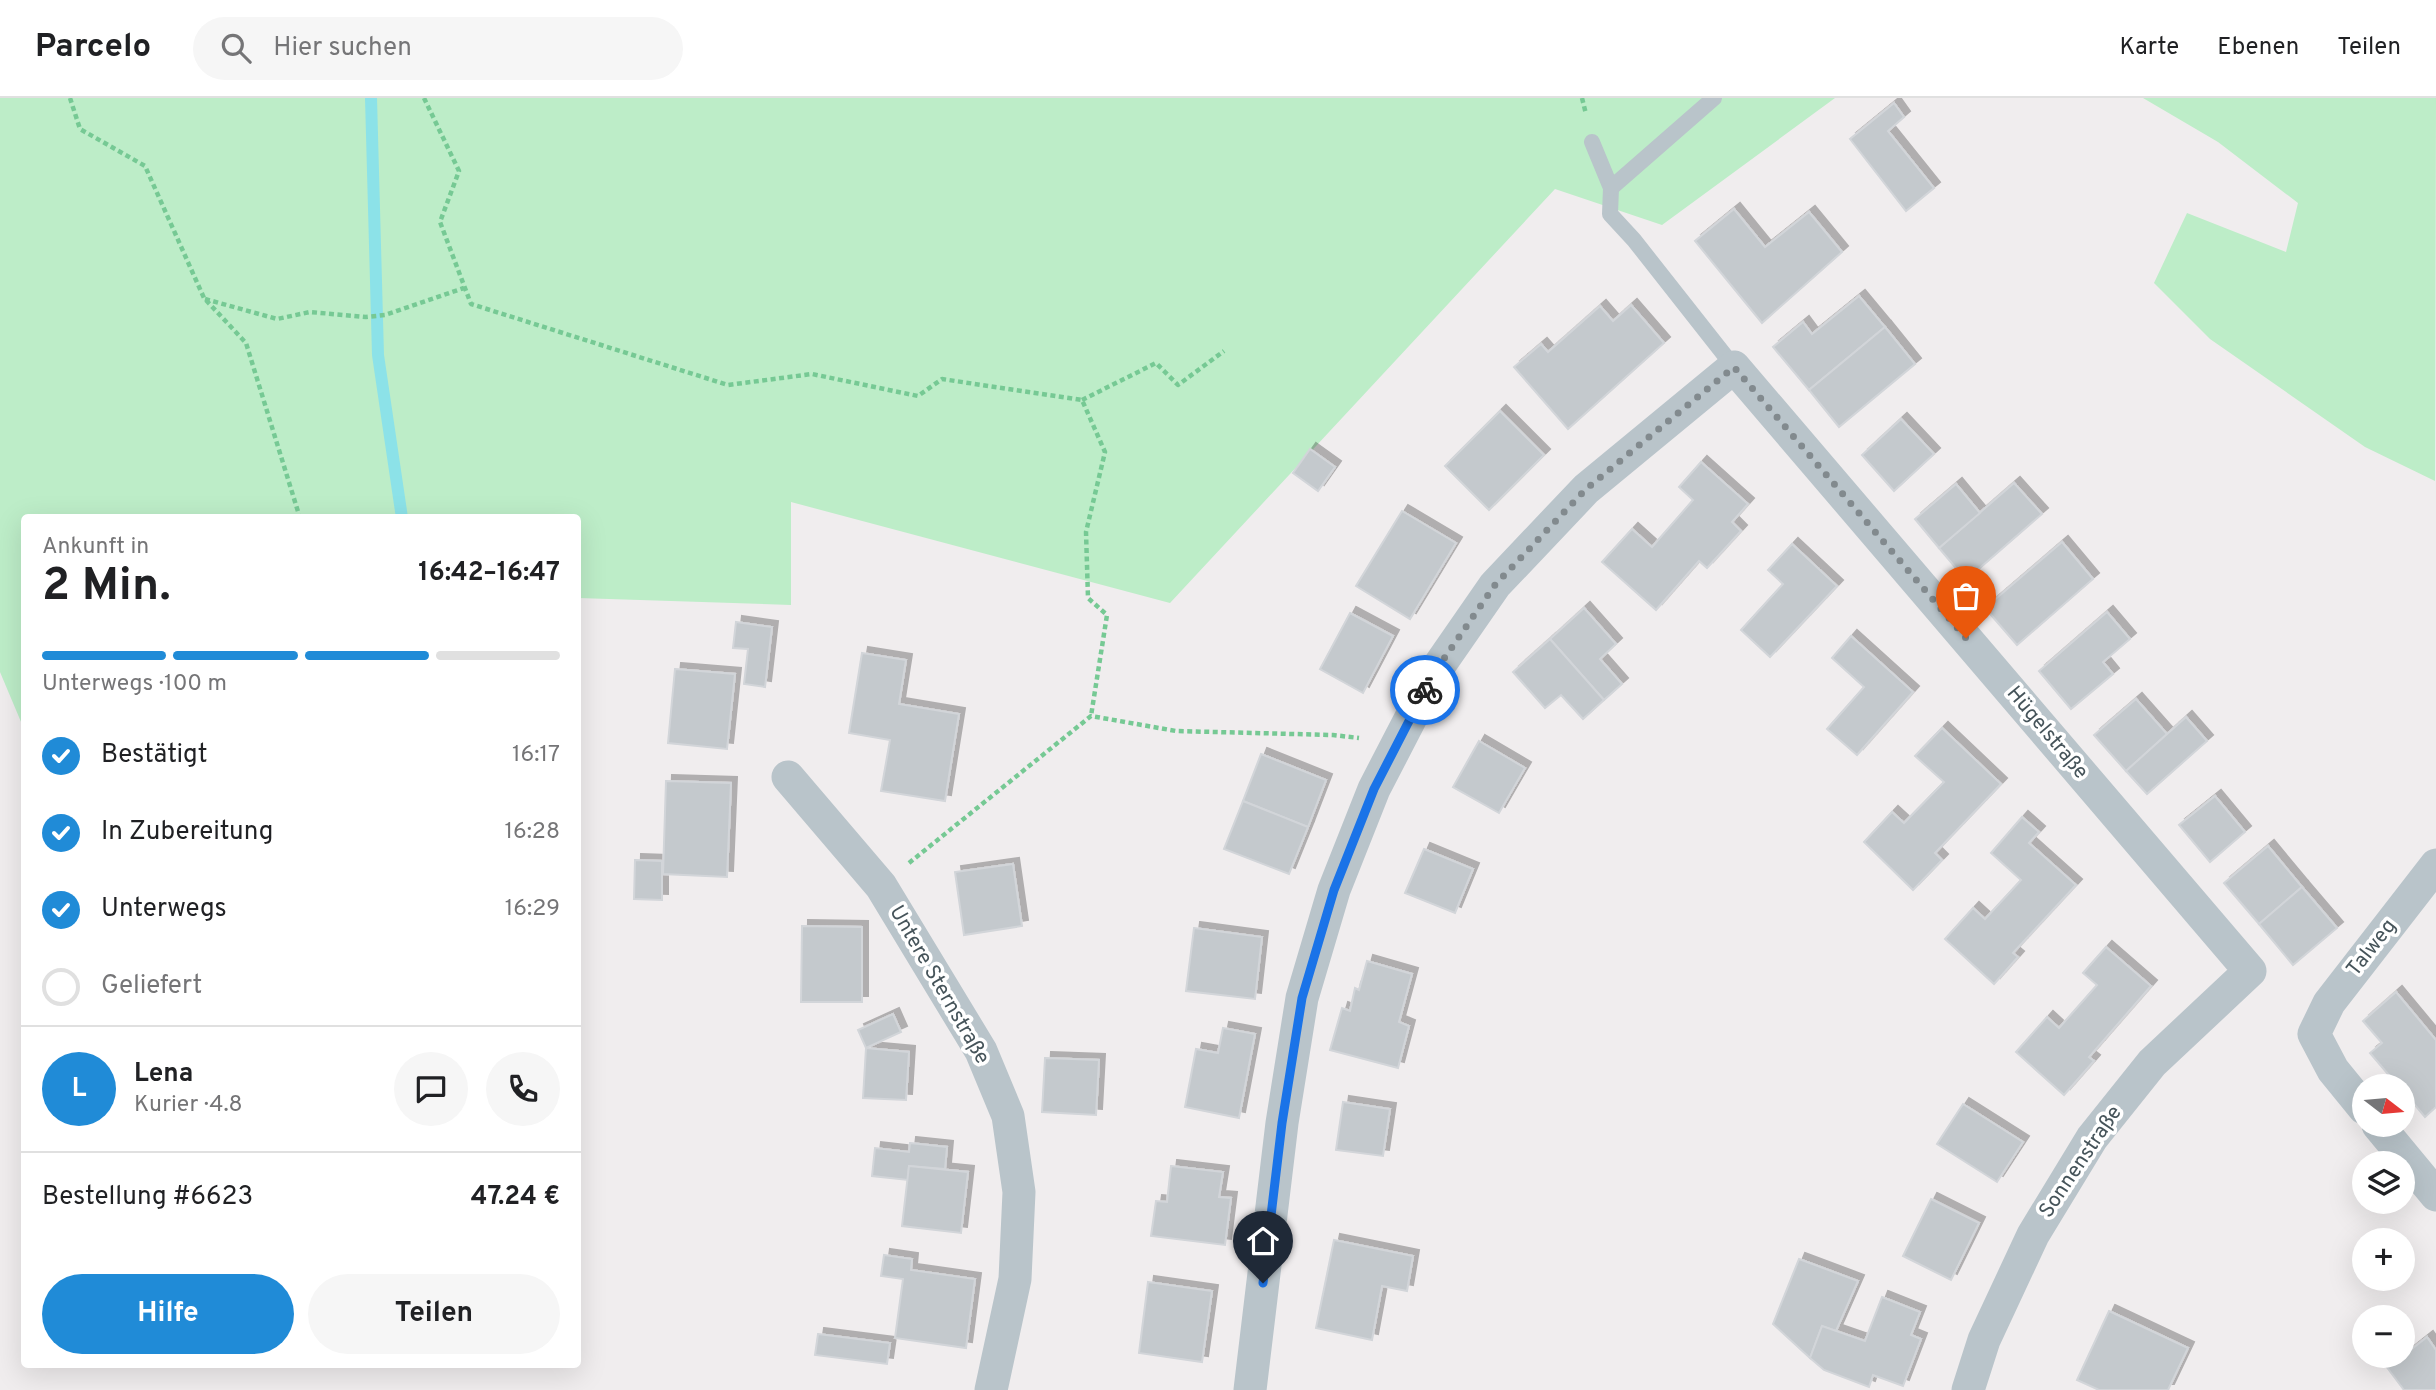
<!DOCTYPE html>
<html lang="de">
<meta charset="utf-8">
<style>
:root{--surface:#fff;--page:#f6f6f6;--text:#202124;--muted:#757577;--line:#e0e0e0;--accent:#208bd7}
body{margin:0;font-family:Overpass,sans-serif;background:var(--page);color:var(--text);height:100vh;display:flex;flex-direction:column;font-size:26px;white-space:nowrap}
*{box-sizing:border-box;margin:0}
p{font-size:23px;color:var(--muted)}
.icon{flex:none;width:38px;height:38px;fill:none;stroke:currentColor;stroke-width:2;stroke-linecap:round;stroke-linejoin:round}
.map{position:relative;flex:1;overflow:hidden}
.panel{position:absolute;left:21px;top:416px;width:560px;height:854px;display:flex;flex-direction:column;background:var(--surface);border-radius:7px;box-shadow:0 7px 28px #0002}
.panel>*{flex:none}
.needle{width:46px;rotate:106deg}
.controls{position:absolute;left:2352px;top:976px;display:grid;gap:14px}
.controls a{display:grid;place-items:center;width:63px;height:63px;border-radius:50%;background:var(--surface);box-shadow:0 7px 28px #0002;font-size:35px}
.pin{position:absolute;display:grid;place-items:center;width:60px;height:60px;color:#fff;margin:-72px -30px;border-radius:50% 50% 50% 0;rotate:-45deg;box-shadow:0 0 7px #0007}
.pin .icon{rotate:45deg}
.courier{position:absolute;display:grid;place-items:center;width:70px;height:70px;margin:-35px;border:5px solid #1a73e8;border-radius:50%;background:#fff;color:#222;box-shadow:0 2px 9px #0007}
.headline em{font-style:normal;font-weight:700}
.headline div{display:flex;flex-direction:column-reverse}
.headline{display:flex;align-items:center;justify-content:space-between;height:119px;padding:0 21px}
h1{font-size:46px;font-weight:700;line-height:52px}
.bar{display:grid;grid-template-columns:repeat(4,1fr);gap:10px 7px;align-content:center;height:84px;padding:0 21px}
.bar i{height:9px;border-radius:5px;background:var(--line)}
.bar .current{background:var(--accent)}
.bar p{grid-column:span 4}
.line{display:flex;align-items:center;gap:18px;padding:0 21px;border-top:2px solid var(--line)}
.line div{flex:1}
.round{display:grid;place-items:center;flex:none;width:74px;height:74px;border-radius:37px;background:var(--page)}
ol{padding:0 21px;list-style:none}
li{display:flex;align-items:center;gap:21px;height:77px}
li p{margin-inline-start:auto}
li .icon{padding:7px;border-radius:50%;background:var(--accent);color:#fff;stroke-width:4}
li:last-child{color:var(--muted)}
li i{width:38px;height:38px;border:4px solid var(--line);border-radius:50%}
.action{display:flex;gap:14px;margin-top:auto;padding:14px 21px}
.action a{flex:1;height:80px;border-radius:42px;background:var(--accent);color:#fff;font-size:28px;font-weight:700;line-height:80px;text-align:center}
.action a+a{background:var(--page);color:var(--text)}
header{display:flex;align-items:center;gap:42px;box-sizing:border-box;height:98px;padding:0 35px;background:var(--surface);border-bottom:2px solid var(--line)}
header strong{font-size:33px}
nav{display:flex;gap:38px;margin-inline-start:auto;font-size:24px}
.search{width:490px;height:63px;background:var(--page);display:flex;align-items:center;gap:18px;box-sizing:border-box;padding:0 24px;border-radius:38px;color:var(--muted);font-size:26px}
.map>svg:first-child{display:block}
.green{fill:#bdedc8}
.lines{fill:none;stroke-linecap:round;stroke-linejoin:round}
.stream{stroke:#8ce2e8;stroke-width:12}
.building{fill:#c4c9cd;stroke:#d2d5d9;stroke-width:2;filter:url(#shadow)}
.path{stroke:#76c994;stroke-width:4.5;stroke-dasharray:5 3.5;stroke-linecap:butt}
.service{stroke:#b9c4ca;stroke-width:16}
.minor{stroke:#b9c4ca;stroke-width:33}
.done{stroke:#828a8e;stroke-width:7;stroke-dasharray:0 12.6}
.route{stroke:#1a73e8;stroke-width:9}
.labels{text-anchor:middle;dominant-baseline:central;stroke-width:7;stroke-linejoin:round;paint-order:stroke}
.street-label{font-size:21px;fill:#46545a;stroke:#fff}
</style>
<header>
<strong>Parcelo</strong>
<div class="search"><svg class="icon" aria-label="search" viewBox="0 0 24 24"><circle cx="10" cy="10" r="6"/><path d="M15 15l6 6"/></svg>Hier suchen</div>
<nav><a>Karte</a><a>Ebenen</a><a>Teilen</a></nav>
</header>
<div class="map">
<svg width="2436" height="1292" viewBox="0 0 2436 1292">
<defs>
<filter id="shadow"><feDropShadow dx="6" dy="-6" stdDeviation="0" flood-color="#0004"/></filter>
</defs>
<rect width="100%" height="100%" fill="#f0edee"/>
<g class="green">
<polygon points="0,0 1835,0 1662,127 1555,91 1170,505 791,404 791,507 578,500 578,420 24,420 24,631 0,574"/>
<polygon points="2143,0 2436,0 2435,383 2365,349 2210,241 2154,185 2187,115 2286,154 2298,105 2218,44"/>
</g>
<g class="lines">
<polyline class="stream" points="371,0 378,257 402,420"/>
</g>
<g class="building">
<polygon points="1894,5 1904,19 1888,33 1934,90 1906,113 1850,41"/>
<polygon points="1734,111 1765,149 1809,114 1842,154 1762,225 1695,143"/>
<polygon points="1859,198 1885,229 1809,292 1773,249 1803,224 1812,236"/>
<polygon points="1631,207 1664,245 1568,331 1514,269 1541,246 1548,254 1600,208 1613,223"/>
<polygon points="1885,229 1915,266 1839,329 1809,292"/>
<polygon points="1500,313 1544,357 1489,412 1445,368"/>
<polygon points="1901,321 1934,356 1894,393 1862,357"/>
<polygon points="1310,351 1335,369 1318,393 1293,375"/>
<polygon points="1701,364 1748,406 1732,424 1741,433 1707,470 1699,463 1656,512 1602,464 1632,431 1652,449 1693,402 1679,389"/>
<polygon points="2014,385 2042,416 1966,482 1939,450"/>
<polygon points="1956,386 1980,415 1939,450 1915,421"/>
<polygon points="1402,413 1456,445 1410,521 1356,488"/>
<polygon points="2062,444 2093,481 2017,547 1985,510"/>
<polygon points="1792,446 1837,488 1770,559 1741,532 1783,486 1768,472"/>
<polygon points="1584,510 1616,546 1600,561 1622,586 1604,602 1550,541"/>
<polygon points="2107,514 2130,541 2103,564 2113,576 2071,611 2039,573"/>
<polygon points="1350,515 1393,538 1363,595 1320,571"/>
<polygon points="736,524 772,529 765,589 744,586 748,551 733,550"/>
<polygon points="1851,538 1913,594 1857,657 1827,631 1864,589 1832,560"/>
<polygon points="1550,541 1604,602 1583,621 1561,597 1545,610 1513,574"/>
<polygon points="862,555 906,562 899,606 959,616 945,703 881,693 890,642 849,635"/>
<polygon points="675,571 735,576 727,651 668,645"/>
<polygon points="2136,601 2167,636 2126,673 2094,637"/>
<polygon points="2186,619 2207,643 2147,696 2126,673"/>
<polygon points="1942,630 2001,686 1935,755 1942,762 1913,792 1864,744 1892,714 1904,725 1944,684 1915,658"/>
<polygon points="1479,643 1525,670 1499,715 1453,689"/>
<polygon points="1261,656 1326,682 1308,729 1243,703"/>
<polygon points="666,683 731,685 727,779 663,776"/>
<polygon points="2215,698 2245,734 2210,764 2179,727"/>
<polygon points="1243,703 1308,729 1289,776 1224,751"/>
<polygon points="2022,719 2039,734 2029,745 2076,787 2013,855 2018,859 1994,886 1945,841 1973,810 1985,821 2021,782 1991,755"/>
<polygon points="2268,748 2302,789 2259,826 2224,785"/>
<polygon points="1424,751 1473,771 1455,815 1405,795"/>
<polygon points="635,762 662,763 662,802 634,801"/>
<polygon points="1013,766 1022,828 964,837 955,774"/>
<polygon points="2302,789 2337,830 2293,867 2259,826"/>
<polygon points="802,828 862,829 862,904 801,904"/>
<polygon points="1194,830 1262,839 1255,901 1186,893"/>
<polygon points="2106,849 2151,888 2089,959 2094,963 2064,997 2016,954 2047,919 2059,930 2097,887 2083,875"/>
<polygon points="1367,863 1412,876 1399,924 1409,928 1398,970 1330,952 1342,910 1350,913 1355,890 1359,892"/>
<polygon points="2396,894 2436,942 2436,1009 2425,1019 2403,993 2403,989 2399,989 2370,955 2382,945 2363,923"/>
<polygon points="893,916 901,934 866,950 858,932"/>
<polygon points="1223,930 1255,936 1239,1020 1185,1009 1196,951 1218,955"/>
<polygon points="866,950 909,954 906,1002 863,1000"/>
<polygon points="1045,960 1099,962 1096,1017 1042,1014"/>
<polygon points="1343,1004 1390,1011 1383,1058 1336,1052"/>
<polygon points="1963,1006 2023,1044 1997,1084 1937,1046"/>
<polygon points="910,1045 947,1049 945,1071 909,1068 908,1082 872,1078 875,1050 909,1054"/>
<polygon points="909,1068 968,1074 961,1135 902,1128"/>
<polygon points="1171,1068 1223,1074 1219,1099 1231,1100 1225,1147 1151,1138 1156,1103 1167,1104"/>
<polygon points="1931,1101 1979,1125 1951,1182 1903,1158"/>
<polygon points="1334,1142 1413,1158 1407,1193 1382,1188 1372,1242 1316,1230"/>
<polygon points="884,1157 912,1161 911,1172 975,1181 966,1250 895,1240 903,1181 881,1178"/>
<polygon points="1799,1161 1858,1183 1836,1233 1822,1228 1810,1260 1773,1226"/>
<polygon points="1148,1184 1212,1193 1202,1264 1139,1255"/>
<polygon points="1882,1199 1920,1214 1911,1237 1921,1241 1903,1288 1873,1277 1869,1289 1824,1272 1810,1260 1822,1228 1865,1243"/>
<polygon points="2109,1213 2188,1250 2168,1292 2099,1292 2077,1282"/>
<polygon points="818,1236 890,1245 887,1266 815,1257"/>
<polygon points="2427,1239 2436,1252 2436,1292 2404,1292 2386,1268 2403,1258"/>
</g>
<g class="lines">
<g class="path">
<polyline points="70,0 80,31 145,68 204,200 246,245 300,420"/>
<polyline points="424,0 459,73 440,124 471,206 728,287 812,276 918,298 942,281 1082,302 1105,354 1086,434 1088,500 1107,517 1091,618"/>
<polyline points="1582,0 1586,16"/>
<polyline points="205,201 277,221 310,214 366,219 385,217 464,190"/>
<polyline points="1082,302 1156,265 1178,287 1224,253"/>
<polyline points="909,765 1091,618 1176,633 1333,637 1359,640"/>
</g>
<g class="service">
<polyline points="1592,44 1611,90 1610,116 1634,142 1734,269"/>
<polyline points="1611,90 1714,0"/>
</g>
<g class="minor">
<polyline points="788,679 881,788 981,953 1008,1018 1019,1094 1015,1181 991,1292"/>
<polyline points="2364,1010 2333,972 2314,936 2329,905 2436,767"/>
<polyline points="2378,1027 2436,1097"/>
<polyline points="1250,1292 1282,1025 1302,900 1334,792 1374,691 1434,575 1495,487 1586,391 1734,269 2250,873 2152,965 2092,1040 2033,1137 1984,1242 1968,1292"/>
</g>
</g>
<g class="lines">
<polyline class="done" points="1425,592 1434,575 1495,487 1586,391 1734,269 1966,540"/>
<polyline class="route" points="1263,1185 1282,1025 1302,900 1334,792 1374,691 1425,592"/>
</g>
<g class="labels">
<g class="street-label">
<text transform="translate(2047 635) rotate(50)">Hügelstraße</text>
<text transform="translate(2372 850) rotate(-52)">Talweg</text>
<text transform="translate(939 887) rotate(60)">Untere Sternstraße</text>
<text transform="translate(2081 1064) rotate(-56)">Sonnenstraße</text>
</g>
</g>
</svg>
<div class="controls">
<a><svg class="needle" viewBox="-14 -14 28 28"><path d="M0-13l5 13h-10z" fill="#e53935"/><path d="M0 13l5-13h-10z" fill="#757577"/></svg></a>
<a><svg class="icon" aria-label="layers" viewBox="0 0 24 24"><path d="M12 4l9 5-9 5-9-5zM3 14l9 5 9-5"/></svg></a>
<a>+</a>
<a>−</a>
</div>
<div class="pin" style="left:1966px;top:540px;background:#ea580c"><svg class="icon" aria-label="bag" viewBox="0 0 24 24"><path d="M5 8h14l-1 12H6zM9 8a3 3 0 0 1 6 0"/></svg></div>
<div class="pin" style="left:1263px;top:1185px;background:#1f2937"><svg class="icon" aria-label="home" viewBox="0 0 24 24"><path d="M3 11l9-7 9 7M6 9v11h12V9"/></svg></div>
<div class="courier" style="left:1425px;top:592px"><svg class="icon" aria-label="bike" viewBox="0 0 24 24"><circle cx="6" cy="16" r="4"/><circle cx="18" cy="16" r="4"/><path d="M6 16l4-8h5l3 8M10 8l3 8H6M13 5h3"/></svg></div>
<section class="panel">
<div class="headline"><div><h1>2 Min.</h1><p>Ankunft in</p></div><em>16:42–16:47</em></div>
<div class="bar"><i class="current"></i><i class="current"></i><i class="current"></i><i></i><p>Unterwegs · 100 m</p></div>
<ol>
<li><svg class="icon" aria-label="check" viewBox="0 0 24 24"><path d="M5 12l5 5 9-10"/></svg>Bestätigt<p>16:17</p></li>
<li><svg class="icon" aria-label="check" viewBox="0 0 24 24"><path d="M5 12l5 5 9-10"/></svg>In Zubereitung<p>16:28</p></li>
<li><svg class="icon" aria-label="check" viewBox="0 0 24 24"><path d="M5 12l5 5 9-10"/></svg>Unterwegs<p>16:29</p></li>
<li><i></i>Geliefert</li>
</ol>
<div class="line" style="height:126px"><b class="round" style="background:var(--accent);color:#fff">L</b><div><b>Lena</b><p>Kurier · 4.8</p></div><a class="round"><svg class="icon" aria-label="chat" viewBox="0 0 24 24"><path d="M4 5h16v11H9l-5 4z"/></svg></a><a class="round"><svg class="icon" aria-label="phone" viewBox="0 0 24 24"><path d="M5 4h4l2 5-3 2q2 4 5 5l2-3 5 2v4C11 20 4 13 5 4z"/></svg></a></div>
<div class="line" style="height:91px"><div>Bestellung #6623</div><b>47.24 €</b></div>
<div class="action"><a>Hilfe</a><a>Teilen</a></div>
</section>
</div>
